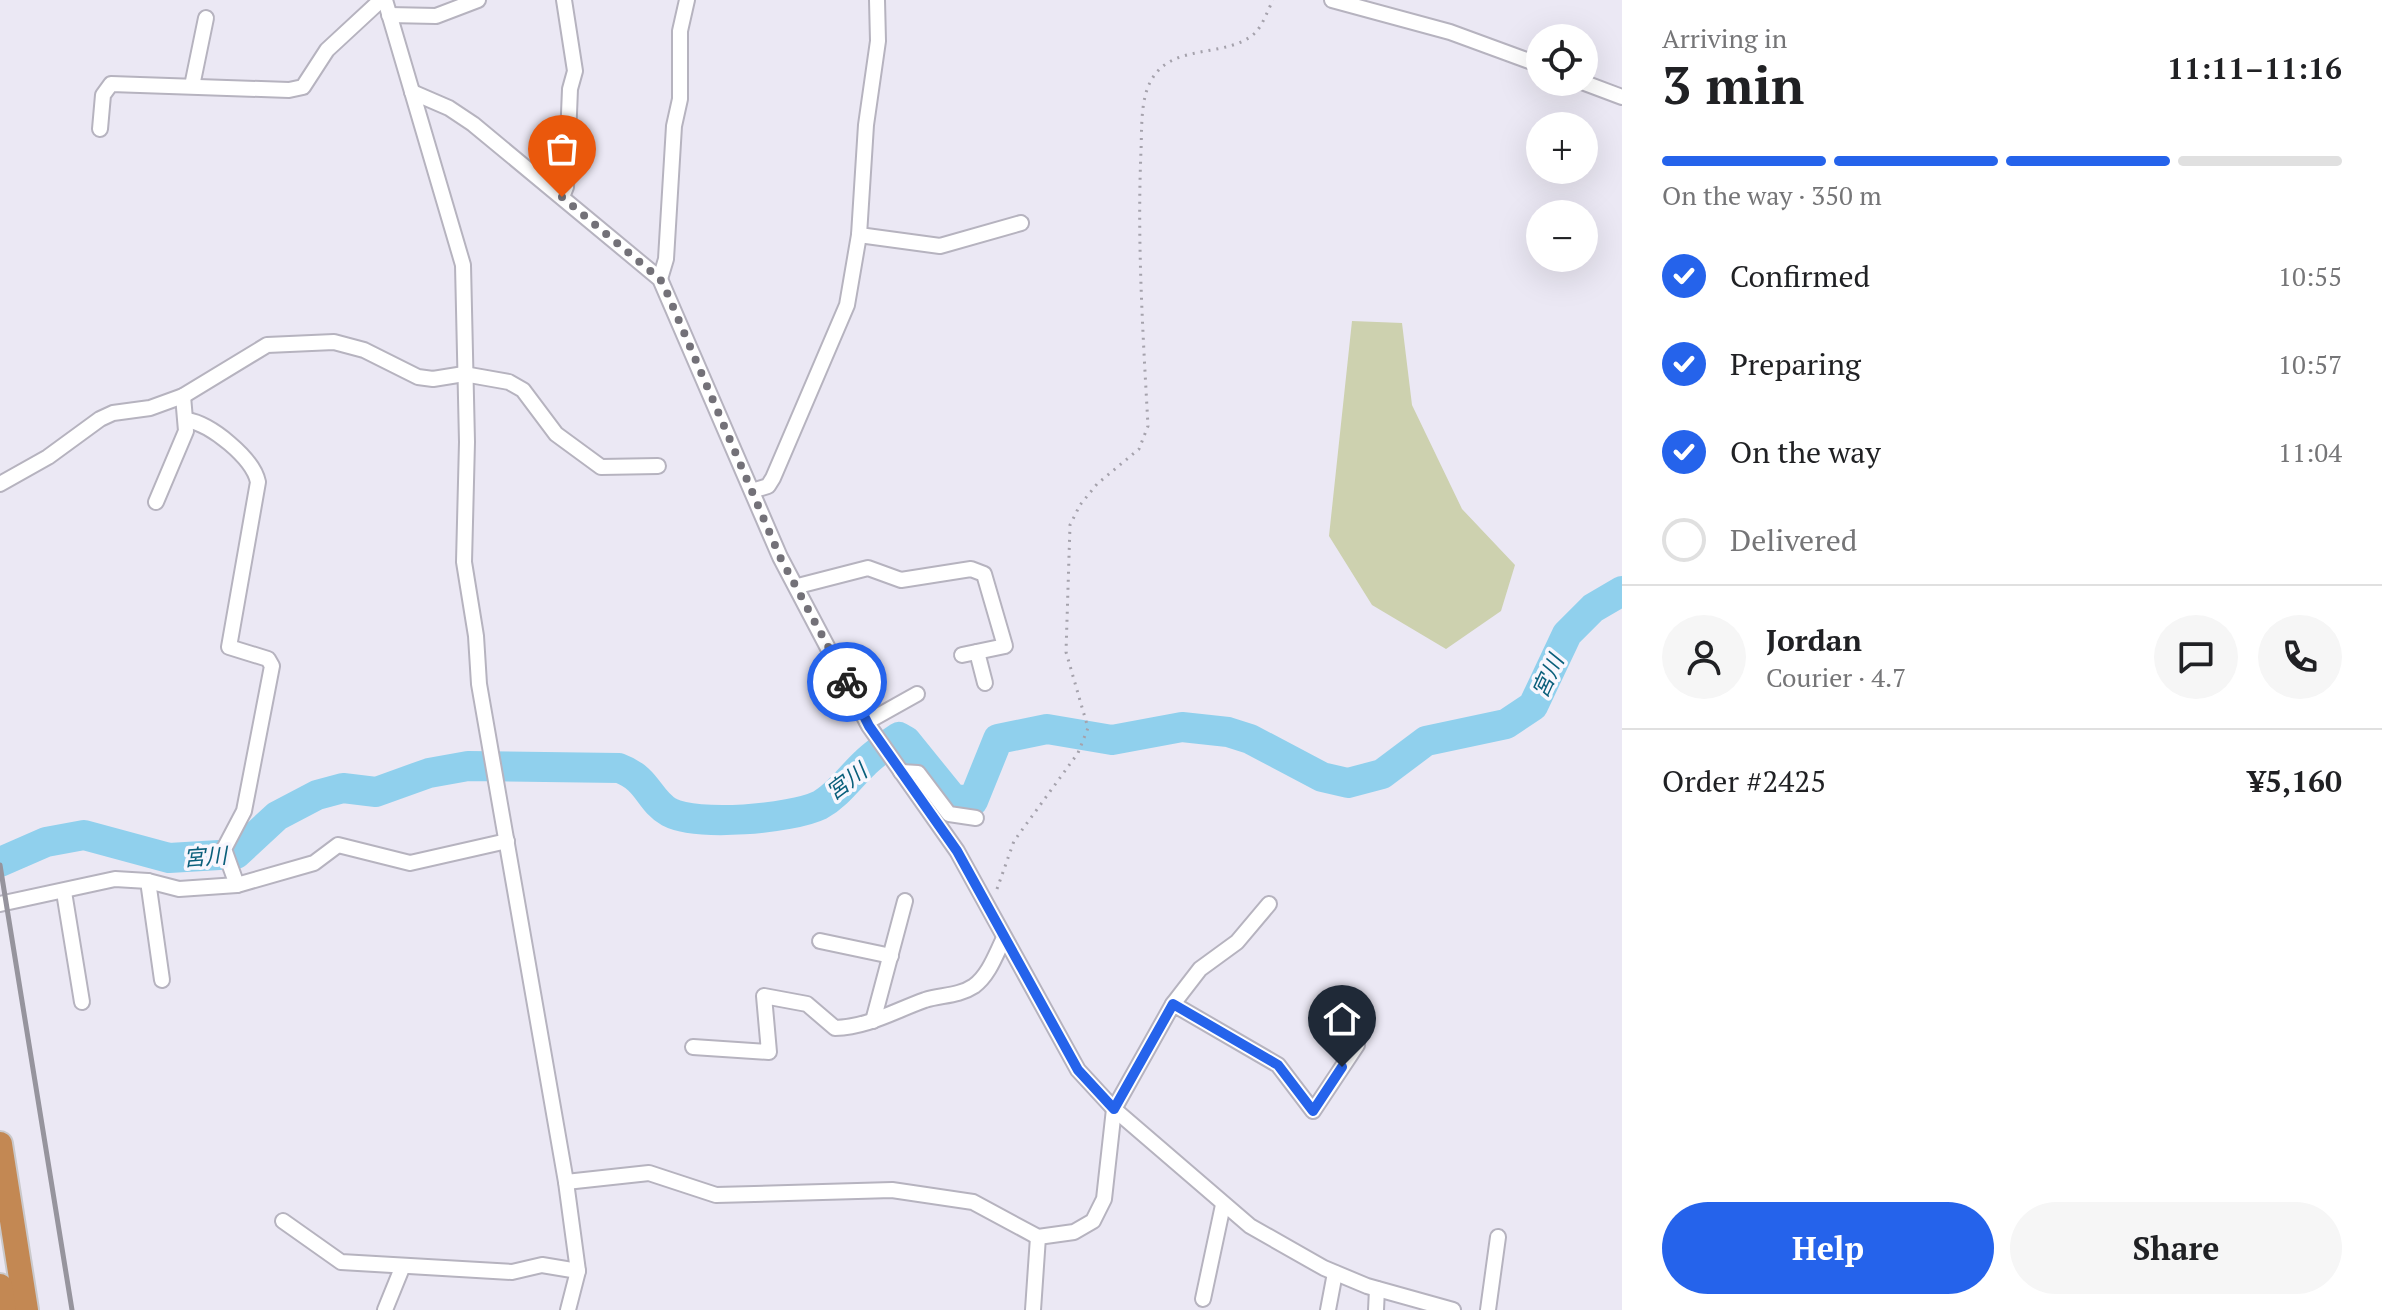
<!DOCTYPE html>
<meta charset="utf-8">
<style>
:root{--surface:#fff;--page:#f6f6f6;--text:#202124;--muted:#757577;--line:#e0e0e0;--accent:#2563eb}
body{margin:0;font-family:"PT Serif","Noto Sans JP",serif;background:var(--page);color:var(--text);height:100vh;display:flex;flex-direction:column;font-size:30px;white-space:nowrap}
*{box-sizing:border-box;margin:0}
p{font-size:26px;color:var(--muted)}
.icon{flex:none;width:44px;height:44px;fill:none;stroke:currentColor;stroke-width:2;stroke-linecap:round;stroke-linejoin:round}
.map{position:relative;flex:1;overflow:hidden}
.panel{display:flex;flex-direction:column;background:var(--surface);width:760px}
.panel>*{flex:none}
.buttons{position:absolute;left:1526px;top:24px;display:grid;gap:16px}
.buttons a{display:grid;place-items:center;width:72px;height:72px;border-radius:50%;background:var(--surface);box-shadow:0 8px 32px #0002;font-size:40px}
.pin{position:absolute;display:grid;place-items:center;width:68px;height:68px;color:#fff;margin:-82px -34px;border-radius:50% 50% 50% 0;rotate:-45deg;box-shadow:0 0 8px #0007}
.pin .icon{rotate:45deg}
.courier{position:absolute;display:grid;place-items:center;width:80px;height:80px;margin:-40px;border:6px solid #2563eb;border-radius:50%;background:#fff;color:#222;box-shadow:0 2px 10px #0007}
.summary em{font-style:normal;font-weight:600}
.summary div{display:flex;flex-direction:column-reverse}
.summary{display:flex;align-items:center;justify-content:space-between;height:136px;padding:0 40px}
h1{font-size:52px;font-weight:600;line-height:60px}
.bar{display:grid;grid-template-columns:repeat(4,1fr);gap:12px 8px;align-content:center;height:96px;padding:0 40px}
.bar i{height:10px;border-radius:6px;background:var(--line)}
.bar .on{background:var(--accent)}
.bar p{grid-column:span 4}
.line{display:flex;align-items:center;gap:20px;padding:0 40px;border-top:2px solid var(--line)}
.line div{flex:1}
.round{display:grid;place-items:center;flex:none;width:84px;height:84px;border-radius:42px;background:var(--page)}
ol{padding:0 40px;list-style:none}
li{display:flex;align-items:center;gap:24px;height:88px}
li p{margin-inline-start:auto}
li .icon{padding:8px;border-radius:50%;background:var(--accent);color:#fff;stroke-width:4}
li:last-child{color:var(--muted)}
li i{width:44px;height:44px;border:4px solid var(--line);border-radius:50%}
.cta{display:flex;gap:16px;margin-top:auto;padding:16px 40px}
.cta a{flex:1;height:92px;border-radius:48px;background:var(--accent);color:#fff;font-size:32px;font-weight:600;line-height:92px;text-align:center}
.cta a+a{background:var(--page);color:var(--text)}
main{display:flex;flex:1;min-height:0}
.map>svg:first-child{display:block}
.green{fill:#cdd1af}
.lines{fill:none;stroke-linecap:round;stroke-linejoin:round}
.river{stroke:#90d0ed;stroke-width:30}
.street-casing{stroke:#b6b3bf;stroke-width:18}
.highway-casing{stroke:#cac9cb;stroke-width:28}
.path{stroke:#a5a2ac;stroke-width:3;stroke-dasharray:2 6;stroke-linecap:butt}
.street{stroke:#fff;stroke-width:14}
.highway{stroke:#c38853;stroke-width:24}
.rail{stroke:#96949d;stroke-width:5}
.done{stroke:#737178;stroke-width:8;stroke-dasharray:0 14.4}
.route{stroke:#2563eb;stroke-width:10}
.labels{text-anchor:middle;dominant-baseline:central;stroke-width:7;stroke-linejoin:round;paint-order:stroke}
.water-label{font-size:22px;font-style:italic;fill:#0a5f7b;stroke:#f8f6fd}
</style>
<main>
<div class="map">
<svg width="1622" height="1310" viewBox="0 0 1622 1310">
<rect width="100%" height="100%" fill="#ebe8f4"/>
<polygon class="green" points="1352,321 1402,323 1412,405 1462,509 1515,565 1501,611 1446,649 1372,605 1329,536"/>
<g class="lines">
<path class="river" d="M 0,862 L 46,842 L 84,835 L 169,858 L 236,854 L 277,816 L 317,795 L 343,788 L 376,792 L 429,773 L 468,766 L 619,768 C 649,779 648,800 669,812 C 697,827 791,819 820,805 C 838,795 850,777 865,763 C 875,753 887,745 899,737 L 906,741 L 953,799 L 973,801 L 998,739 L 1047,729 L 1112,740 L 1182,727 L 1228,732 L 1250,739 L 1322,777 L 1348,783 L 1382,774 L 1426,741 L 1506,724 L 1533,706 L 1567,634 L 1593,608 L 1622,591"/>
<g class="street-casing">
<g id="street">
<polyline points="385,0 463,265 467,442 464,562 476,636 479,684 566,1182 578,1271 568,1310"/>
<polyline points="1332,0 1450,32 1540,65"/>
<polyline points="389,15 436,16 478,0"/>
<polyline points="1582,82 1622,97"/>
<polyline points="192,86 206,18"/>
<polyline points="412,92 449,108 473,124 660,279 780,557 869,726 957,851 1078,1070 1114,1109 1250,1226 1324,1268 1367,1286 1453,1310"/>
<polyline points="100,129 103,95 111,84 289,90 303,87 327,50 381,0"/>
<polyline points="562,197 566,187 570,89 575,71 564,0"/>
<polyline points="859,235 940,246 1021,223"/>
<polyline points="660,279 666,259 674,126 680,99 680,31 687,0"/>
<path d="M 187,420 C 211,424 253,458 258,482 L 229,647 L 268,659 L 272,666 L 244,811 L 224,849 L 237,885"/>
<polyline points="0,484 48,457 100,419 113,413 150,408 183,396 267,345 334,342 364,350 418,377 433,379 464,374 509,382 523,390 556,434 601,467 658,466"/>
<polyline points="752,491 768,486 773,478 847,305 859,235 866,125 878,41 877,0"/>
<polyline points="156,502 186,431 183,396"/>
<polyline points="798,586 868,568 901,580 971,569 984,574 1005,646 962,655"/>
<polyline points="977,652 985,683"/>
<polyline points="867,722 917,694"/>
<polyline points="901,772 918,773 949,814 976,818"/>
<polyline points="148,881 162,980"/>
<polyline points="64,892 82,1002"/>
<polyline points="0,904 115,879 148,881 179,889 237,885 314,863 338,845 410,863 507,841"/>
<polyline points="820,941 891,956"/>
<polyline points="1173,1004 1200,969 1237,942 1269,904"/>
<polyline points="873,1021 905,901"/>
<path d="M 693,1047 L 769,1052 L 764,996 L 807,1004 L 835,1028 C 868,1027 894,1011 925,1000 C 941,995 959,996 974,986 C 989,975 996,954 1004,938"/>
<polyline points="566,1182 649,1173 716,1195 892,1190 973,1202 1038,1237 1074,1232 1093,1221 1104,1199 1114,1109 1173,1004 1278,1065 1313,1111 1357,1045"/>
<polyline points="283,1221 341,1262 512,1272 542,1265 578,1271"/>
<polyline points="1203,1299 1223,1205"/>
<polyline points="385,1310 402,1268"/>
<polyline points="1033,1310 1038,1237"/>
<polyline points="1328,1310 1335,1273"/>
<polyline points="1376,1310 1377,1289"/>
<polyline points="1488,1310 1498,1237"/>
</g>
</g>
<g class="highway-casing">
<g id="highway">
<polyline points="0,1144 26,1310"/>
<polyline points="0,1286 4,1310"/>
</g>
</g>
<path class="path" d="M 997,889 L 1014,841 L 1078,753 L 1088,728 L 1066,652 L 1070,525 L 1080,505 L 1097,484 L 1139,449 L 1148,426 C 1143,334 1137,243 1141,151 C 1142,129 1140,98 1152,79 C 1173,42 1229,59 1256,32 C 1263,24 1268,10 1273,0"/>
<use href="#street" class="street"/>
<use href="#highway" class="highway"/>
<polyline class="rail" points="0,865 72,1310"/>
</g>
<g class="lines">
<polyline class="done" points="562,197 660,279 665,288 780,557 847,682"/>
<polyline class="route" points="847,682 869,726 957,851 1078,1070 1114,1109 1173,1004 1278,1065 1313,1111 1342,1067"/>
</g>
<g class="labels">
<g class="water-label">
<text transform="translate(1547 676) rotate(-65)">宮川</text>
<text transform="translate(846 781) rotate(-37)">宮川</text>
<text transform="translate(205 856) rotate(-4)">宮川</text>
</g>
</g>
</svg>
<div class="buttons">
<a><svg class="icon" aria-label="locate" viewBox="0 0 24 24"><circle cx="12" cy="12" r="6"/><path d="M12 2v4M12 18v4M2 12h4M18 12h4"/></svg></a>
<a>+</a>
<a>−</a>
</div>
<div class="pin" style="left:562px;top:197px;background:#ea580c"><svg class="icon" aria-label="bag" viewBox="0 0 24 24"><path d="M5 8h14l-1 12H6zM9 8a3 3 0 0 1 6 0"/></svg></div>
<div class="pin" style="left:1342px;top:1067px;background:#1f2937"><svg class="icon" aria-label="home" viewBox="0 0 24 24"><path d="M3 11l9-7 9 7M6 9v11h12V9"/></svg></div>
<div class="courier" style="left:847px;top:682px"><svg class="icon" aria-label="bike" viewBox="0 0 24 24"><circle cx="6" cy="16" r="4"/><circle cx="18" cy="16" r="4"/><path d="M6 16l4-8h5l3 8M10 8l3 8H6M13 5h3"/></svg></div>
</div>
<section class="panel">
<div class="summary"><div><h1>3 min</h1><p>Arriving in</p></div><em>11:11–11:16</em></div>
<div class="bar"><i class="on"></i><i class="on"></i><i class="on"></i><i></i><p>On the way · 350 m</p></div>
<ol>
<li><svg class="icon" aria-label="check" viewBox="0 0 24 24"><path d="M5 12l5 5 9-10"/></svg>Confirmed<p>10:55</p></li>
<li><svg class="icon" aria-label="check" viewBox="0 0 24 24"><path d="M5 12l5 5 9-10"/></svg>Preparing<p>10:57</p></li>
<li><svg class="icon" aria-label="check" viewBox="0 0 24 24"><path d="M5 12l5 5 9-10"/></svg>On the way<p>11:04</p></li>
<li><i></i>Delivered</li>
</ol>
<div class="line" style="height:144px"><a class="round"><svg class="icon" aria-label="person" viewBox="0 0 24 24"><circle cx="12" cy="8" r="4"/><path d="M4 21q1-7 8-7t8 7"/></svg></a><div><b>Jordan</b><p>Courier · 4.7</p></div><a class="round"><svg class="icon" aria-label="chat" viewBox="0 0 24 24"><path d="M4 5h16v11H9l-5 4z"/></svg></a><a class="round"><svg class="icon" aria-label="phone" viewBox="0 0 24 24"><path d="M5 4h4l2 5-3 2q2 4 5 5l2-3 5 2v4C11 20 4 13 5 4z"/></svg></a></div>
<div class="line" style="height:104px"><div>Order #2425</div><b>¥5,160</b></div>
<div class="cta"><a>Help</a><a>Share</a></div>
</section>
</main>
